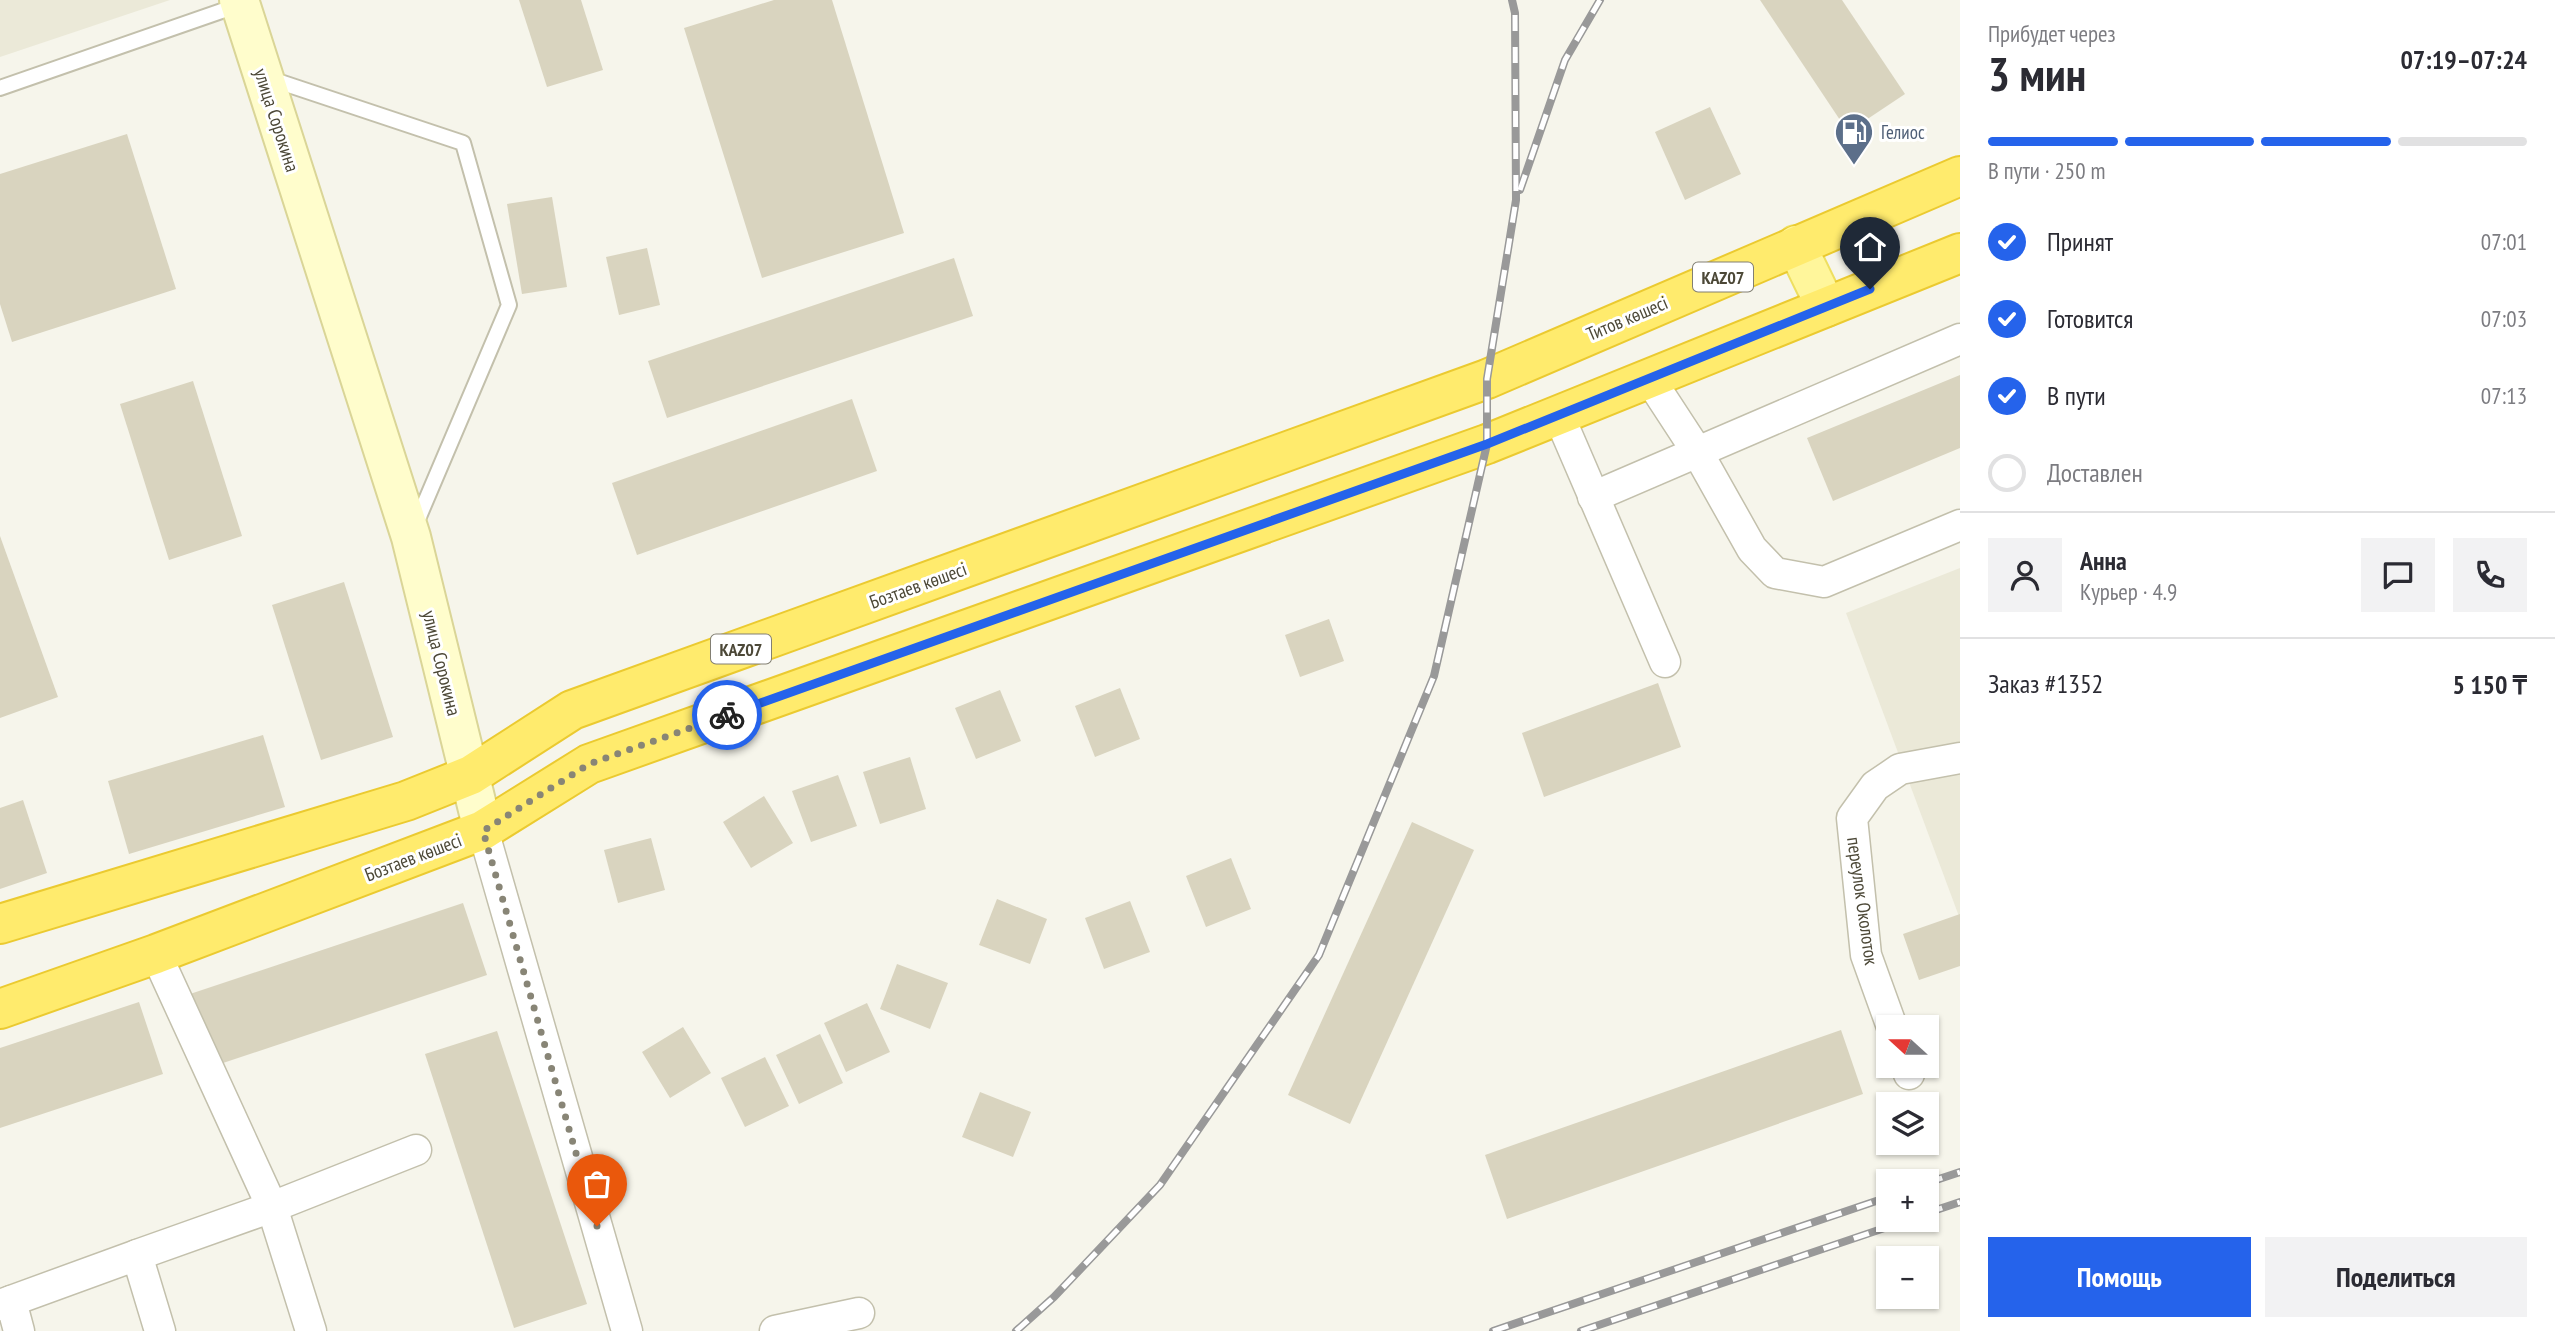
<!DOCTYPE html>
<html lang="ru">
<meta charset="utf-8">
<style>
:root{--surface:#fff;--page:#f2f2f3;--text:#2b2b33;--muted:#7c7c81;--line:#e1e1e2;--accent:#2563eb}
body{margin:0;font-family:"PT Sans Narrow",sans-serif;background:var(--page);color:var(--text);height:100vh;display:flex;flex-direction:column;font-size:26px;white-space:nowrap}
*{box-sizing:border-box;margin:0}
p{font-size:23px;color:var(--muted)}
.icon{flex:none;width:38px;height:38px;fill:none;stroke:currentColor;stroke-width:2;stroke-linecap:round;stroke-linejoin:round}
.map{position:relative;flex:1;overflow:hidden}
.details{display:flex;flex-direction:column;background:var(--surface);width:595px}
.details>*{flex:none}
.needle{width:46px;rotate:291deg}
.fabs{position:absolute;left:1876px;top:1015px;display:grid;gap:14px}
.fabs a{display:grid;place-items:center;width:63px;height:63px;border-radius:0px;background:var(--surface);box-shadow:0 2px 5px #0004;font-size:35px}
.pin{position:absolute;display:grid;place-items:center;width:60px;height:60px;color:#fff;margin:-72px -30px;border-radius:50% 50% 50% 0;rotate:-45deg;box-shadow:0 0 7px #0007}
.pin .icon{rotate:45deg}
.courier{position:absolute;display:grid;place-items:center;width:70px;height:70px;margin:-35px;border:5px solid #2563eb;border-radius:50%;background:#fff;color:#222;box-shadow:0 2px 9px #0007}
.headline em{font-style:normal;font-weight:800}
.headline div{display:flex;flex-direction:column-reverse}
.headline{display:flex;align-items:center;justify-content:space-between;height:119px;padding:0 28px}
h1{font-size:46px;font-weight:800;line-height:52px}
.bar{display:grid;grid-template-columns:repeat(4,1fr);gap:10px 7px;align-content:center;height:84px;padding:0 28px}
.bar i{height:9px;border-radius:5px;background:var(--line)}
.bar .selected{background:var(--accent)}
.bar p{grid-column:span 4}
.line{display:flex;align-items:center;gap:18px;padding:0 28px;border-top:2px solid var(--line)}
.line div{flex:1}
.round{display:grid;place-items:center;flex:none;width:74px;height:74px;border-radius:0px;background:var(--page)}
ol{padding:0 28px;list-style:none}
li{display:flex;align-items:center;gap:21px;height:77px}
li p{margin-inline-start:auto}
li .icon{padding:7px;border-radius:50%;background:var(--accent);color:#fff;stroke-width:4}
li:last-child{color:var(--muted)}
li i{width:38px;height:38px;border:4px solid var(--line);border-radius:50%}
.button{display:flex;gap:14px;margin-top:auto;padding:14px 28px}
.button a{flex:1;height:80px;border-radius:0px;background:var(--accent);color:#fff;font-size:28px;font-weight:800;line-height:80px;text-align:center}
.button a+a{background:var(--page);color:var(--text)}
main{display:flex;flex:1;min-height:0}
.map>svg:first-child{display:block}
.residential{fill:#ebe9d8}
.building{fill:#d9d4bf}
.lines{fill:none;stroke-linecap:round;stroke-linejoin:round}
.lane-casing{stroke:#c3c0ac;stroke-width:18}
.street-casing{stroke:#c3c0ac;stroke-width:33}
.secondary-casing{stroke:#dad597;stroke-width:42}
.primary-casing{stroke:#eedf61;stroke-width:42}
.highway-casing{stroke:#ebca30;stroke-width:42}
.lane{stroke:#fff;stroke-width:14}
.street{stroke:#fff;stroke-width:30}
.secondary{stroke:#fffdcc;stroke-width:38}
.primary{stroke:#fff69b;stroke-width:38}
.highway{stroke:#ffeb6d;stroke-width:38}
.rail-casing{stroke:#999;stroke-width:8}
.rail{stroke:#fff;stroke-width:5;stroke-dasharray:16;stroke-linecap:butt}
.done{stroke:#888576;stroke-width:7;stroke-dasharray:0 12.6}
.route{stroke:#2563eb;stroke-width:9}
.labels{text-anchor:middle;dominant-baseline:central;stroke-width:6;stroke-linejoin:round;paint-order:stroke}
.shield{fill:#fff;stroke:#827f73;stroke-width:2}
.shield-label{font-size:18px;font-weight:bold;fill:#4c4837}
.street-label{font-size:19px;fill:#4c4837;stroke:#fff}
.service-label{font-size:19px;fill:#4e5e75;stroke:#fff;text-anchor:start}
</style>
<main>
<div class="map">
<svg width="1960" height="1331" viewBox="0 0 1960 1331">
<rect width="100%" height="100%" fill="#f6f5eb"/>
<g class="residential">
<polygon points="0,0 170,0 0,57"/>
<polygon points="1960,568 1960,919 1846,613"/>
</g>
<g class="building">
<polygon points="519,0 581,0 603,70 547,87"/>
<polygon points="774,0 832,0 904,233 762,278 684,28"/>
<polygon points="1760,0 1842,0 1905,94 1848,132"/>
<polygon points="1710,107 1741,174 1685,200 1655,132"/>
<polygon points="127,134 176,289 12,342 0,304 0,174"/>
<polygon points="552,197 567,287 522,294 507,204"/>
<polygon points="647,248 660,305 619,315 606,257"/>
<polygon points="954,258 973,316 667,418 648,361"/>
<polygon points="1960,375 1960,448 1833,501 1807,438"/>
<polygon points="193,381 242,536 169,560 120,404"/>
<polygon points="852,399 877,471 637,555 612,483"/>
<polygon points="0,536 58,697 0,718"/>
<polygon points="344,582 393,737 321,760 272,605"/>
<polygon points="1329,619 1344,661 1300,677 1285,635"/>
<polygon points="1658,683 1681,747 1544,797 1522,733"/>
<polygon points="1120,688 1140,739 1095,757 1075,706"/>
<polygon points="1000,690 1021,741 976,759 955,708"/>
<polygon points="263,735 285,807 129,854 108,781"/>
<polygon points="910,757 926,809 880,824 863,772"/>
<polygon points="838,775 857,826 811,842 792,791"/>
<polygon points="764,796 793,843 751,868 723,822"/>
<polygon points="23,800 47,873 0,889 0,808"/>
<polygon points="1412,822 1474,850 1350,1124 1288,1095"/>
<polygon points="651,838 665,890 618,903 604,850"/>
<polygon points="1231,858 1251,909 1206,927 1186,876"/>
<polygon points="997,899 1047,919 1030,964 979,945"/>
<polygon points="1130,901 1150,952 1104,969 1085,918"/>
<polygon points="463,903 487,975 214,1066 190,994"/>
<polygon points="1960,914 1960,966 1919,980 1903,934"/>
<polygon points="897,964 948,983 930,1029 880,1009"/>
<polygon points="139,1002 163,1074 0,1128 0,1048"/>
<polygon points="867,1003 890,1052 846,1072 824,1023"/>
<polygon points="683,1027 711,1073 670,1098 642,1052"/>
<polygon points="1841,1030 1863,1094 1507,1219 1485,1155"/>
<polygon points="497,1031 587,1304 514,1328 425,1054"/>
<polygon points="820,1034 843,1083 799,1104 776,1055"/>
<polygon points="765,1057 789,1106 745,1127 721,1078"/>
<polygon points="980,1092 1031,1112 1013,1157 962,1137"/>
</g>
<g class="lines">
<g class="lane-casing">
<g id="lane">
<polyline points="268,78 463,143 509,305 415,526"/>
<polyline points="0,88 239,5"/>
</g>
</g>
<g class="street-casing">
<g id="street">
<polyline points="1649,378 1698,453 1752,549 1775,573 1824,582 1960,525"/>
<polyline points="1559,416 1665,662"/>
<polyline points="1593,497 1960,339"/>
<polyline points="483,830 627,1331"/>
<polyline points="156,954 272,1207 311,1331"/>
<polyline points="1892,1027 1866,955 1852,818 1875,786 1900,769 1960,758"/>
<polyline points="1906,1066 1909,1074"/>
<polyline points="11,1301 19,1331"/>
<polyline points="0,1305 137,1255"/>
<polyline points="160,1331 137,1255 272,1207 416,1150"/>
<polyline points="775,1331 859,1313"/>
</g>
</g>
<g class="secondary-casing">
<polyline id="secondary" points="239,0 411,537 483,830"/>
</g>
<g class="primary-casing">
<polyline id="primary" points="1796,245 1826,307"/>
</g>
<g class="highway-casing">
<g id="highway">
<polyline points="0,924 406,801 471,775 572,710 1487,379 1960,176"/>
<polyline points="0,1009 156,954 483,830 589,764 1487,444 1960,253"/>
</g>
</g>
<use href="#lane" class="lane"/>
<use href="#street" class="street"/>
<use href="#secondary" class="secondary"/>
<use href="#primary" class="primary"/>
<use href="#highway" class="highway"/>
<g class="rail-casing">
<g id="rail">
<polyline points="1520,190 1565,60 1600,0"/>
<polyline points="1927,1183 1960,1172"/>
<polyline points="1927,1213 1960,1202"/>
<polyline points="1016,1331 1054,1297 1160,1185 1319,955 1434,676 1487,444 1487,379 1516,200 1515,13 1512,0"/>
<polyline points="1493,1331 1888,1197"/>
<polyline points="1581,1331 1908,1220"/>
</g>
</g>
<use href="#rail" class="rail"/>
</g>
<g class="lines">
<polyline class="done" points="597,1226 483,831 589,764 727,715"/>
<polyline class="route" points="727,715 1487,444 1870,289"/>
</g>
<defs>
<g id="fuel-pin" transform="scale(2.0125)"><path d="M0 17L-7.5 6A9.5 9.5 0 1 1 7.5 6Z" fill="#5c6f8a" stroke="#fff"/><path d="M-5.5-6h7V0h2V4h1.3V-2.5L3-4.5l.8-.8L6-3V5H2.5V1h-1V6h-7ZM-4.2-4.7v3.2H.2V-4.7Z" fill="#fff"/></g>
</defs>
<g fill-rule="evenodd">
<use href="#fuel-pin" x="1854" y="132"/>
</g>
<g class="labels">
<g class="shield">
<rect x="1693" y="262.5" width="60" height="29" rx="5"/>
<rect x="711" y="634.5" width="60" height="29" rx="5"/>
</g>
<g class="shield-label">
<text x="1723" y="277">KAZ07</text>
<text x="741" y="649">KAZ07</text>
</g>
<g class="street-label">
<text transform="translate(277 120) rotate(72)">улица Сорокина</text>
<text transform="translate(1627 318) rotate(-23)">Титов көшесі</text>
<text transform="translate(918 585) rotate(-20)">Бозтаев көшесі</text>
<text transform="translate(442 663) rotate(76)">улица Сорокина</text>
<text transform="translate(413 857) rotate(-21)">Бозтаев көшесі</text>
<text transform="translate(1863 901) rotate(82)">переулок Околоток</text>
</g>
<g class="service-label">
<text x="1881" y="132">Гелиос</text>
</g>
</g>
</svg>
<div class="fabs">
<a><svg class="needle" viewBox="-14 -14 28 28"><path d="M0-13l5 13h-10z" fill="#e53935"/><path d="M0 13l5-13h-10z" fill="#7c7c81"/></svg></a>
<a><svg class="icon" aria-label="layers" viewBox="0 0 24 24"><path d="M12 4l9 5-9 5-9-5zM3 14l9 5 9-5"/></svg></a>
<a>+</a>
<a>−</a>
</div>
<div class="pin" style="left:597px;top:1226px;background:#ea580c"><svg class="icon" aria-label="bag" viewBox="0 0 24 24"><path d="M5 8h14l-1 12H6zM9 8a3 3 0 0 1 6 0"/></svg></div>
<div class="pin" style="left:1870px;top:289px;background:#1f2937"><svg class="icon" aria-label="home" viewBox="0 0 24 24"><path d="M3 11l9-7 9 7M6 9v11h12V9"/></svg></div>
<div class="courier" style="left:727px;top:715px"><svg class="icon" aria-label="bike" viewBox="0 0 24 24"><circle cx="6" cy="16" r="4"/><circle cx="18" cy="16" r="4"/><path d="M6 16l4-8h5l3 8M10 8l3 8H6M13 5h3"/></svg></div>
</div>
<section class="details">
<div class="headline"><div><h1>3 мин</h1><p>Прибудет через</p></div><em>07:19–07:24</em></div>
<div class="bar"><i class="selected"></i><i class="selected"></i><i class="selected"></i><i></i><p>В пути · 250 m</p></div>
<ol>
<li><svg class="icon" aria-label="check" viewBox="0 0 24 24"><path d="M5 12l5 5 9-10"/></svg>Принят<p>07:01</p></li>
<li><svg class="icon" aria-label="check" viewBox="0 0 24 24"><path d="M5 12l5 5 9-10"/></svg>Готовится<p>07:03</p></li>
<li><svg class="icon" aria-label="check" viewBox="0 0 24 24"><path d="M5 12l5 5 9-10"/></svg>В пути<p>07:13</p></li>
<li><i></i>Доставлен</li>
</ol>
<div class="line" style="height:126px"><a class="round"><svg class="icon" aria-label="person" viewBox="0 0 24 24"><circle cx="12" cy="8" r="4"/><path d="M4 21q1-7 8-7t8 7"/></svg></a><div><b>Анна</b><p>Курьер · 4.9</p></div><a class="round"><svg class="icon" aria-label="chat" viewBox="0 0 24 24"><path d="M4 5h16v11H9l-5 4z"/></svg></a><a class="round"><svg class="icon" aria-label="phone" viewBox="0 0 24 24"><path d="M5 4h4l2 5-3 2q2 4 5 5l2-3 5 2v4C11 20 4 13 5 4z"/></svg></a></div>
<div class="line" style="height:91px"><div>Заказ #1352</div><b>5 150 ₸</b></div>
<div class="button"><a>Помощь</a><a>Поделиться</a></div>
</section>
</main>
